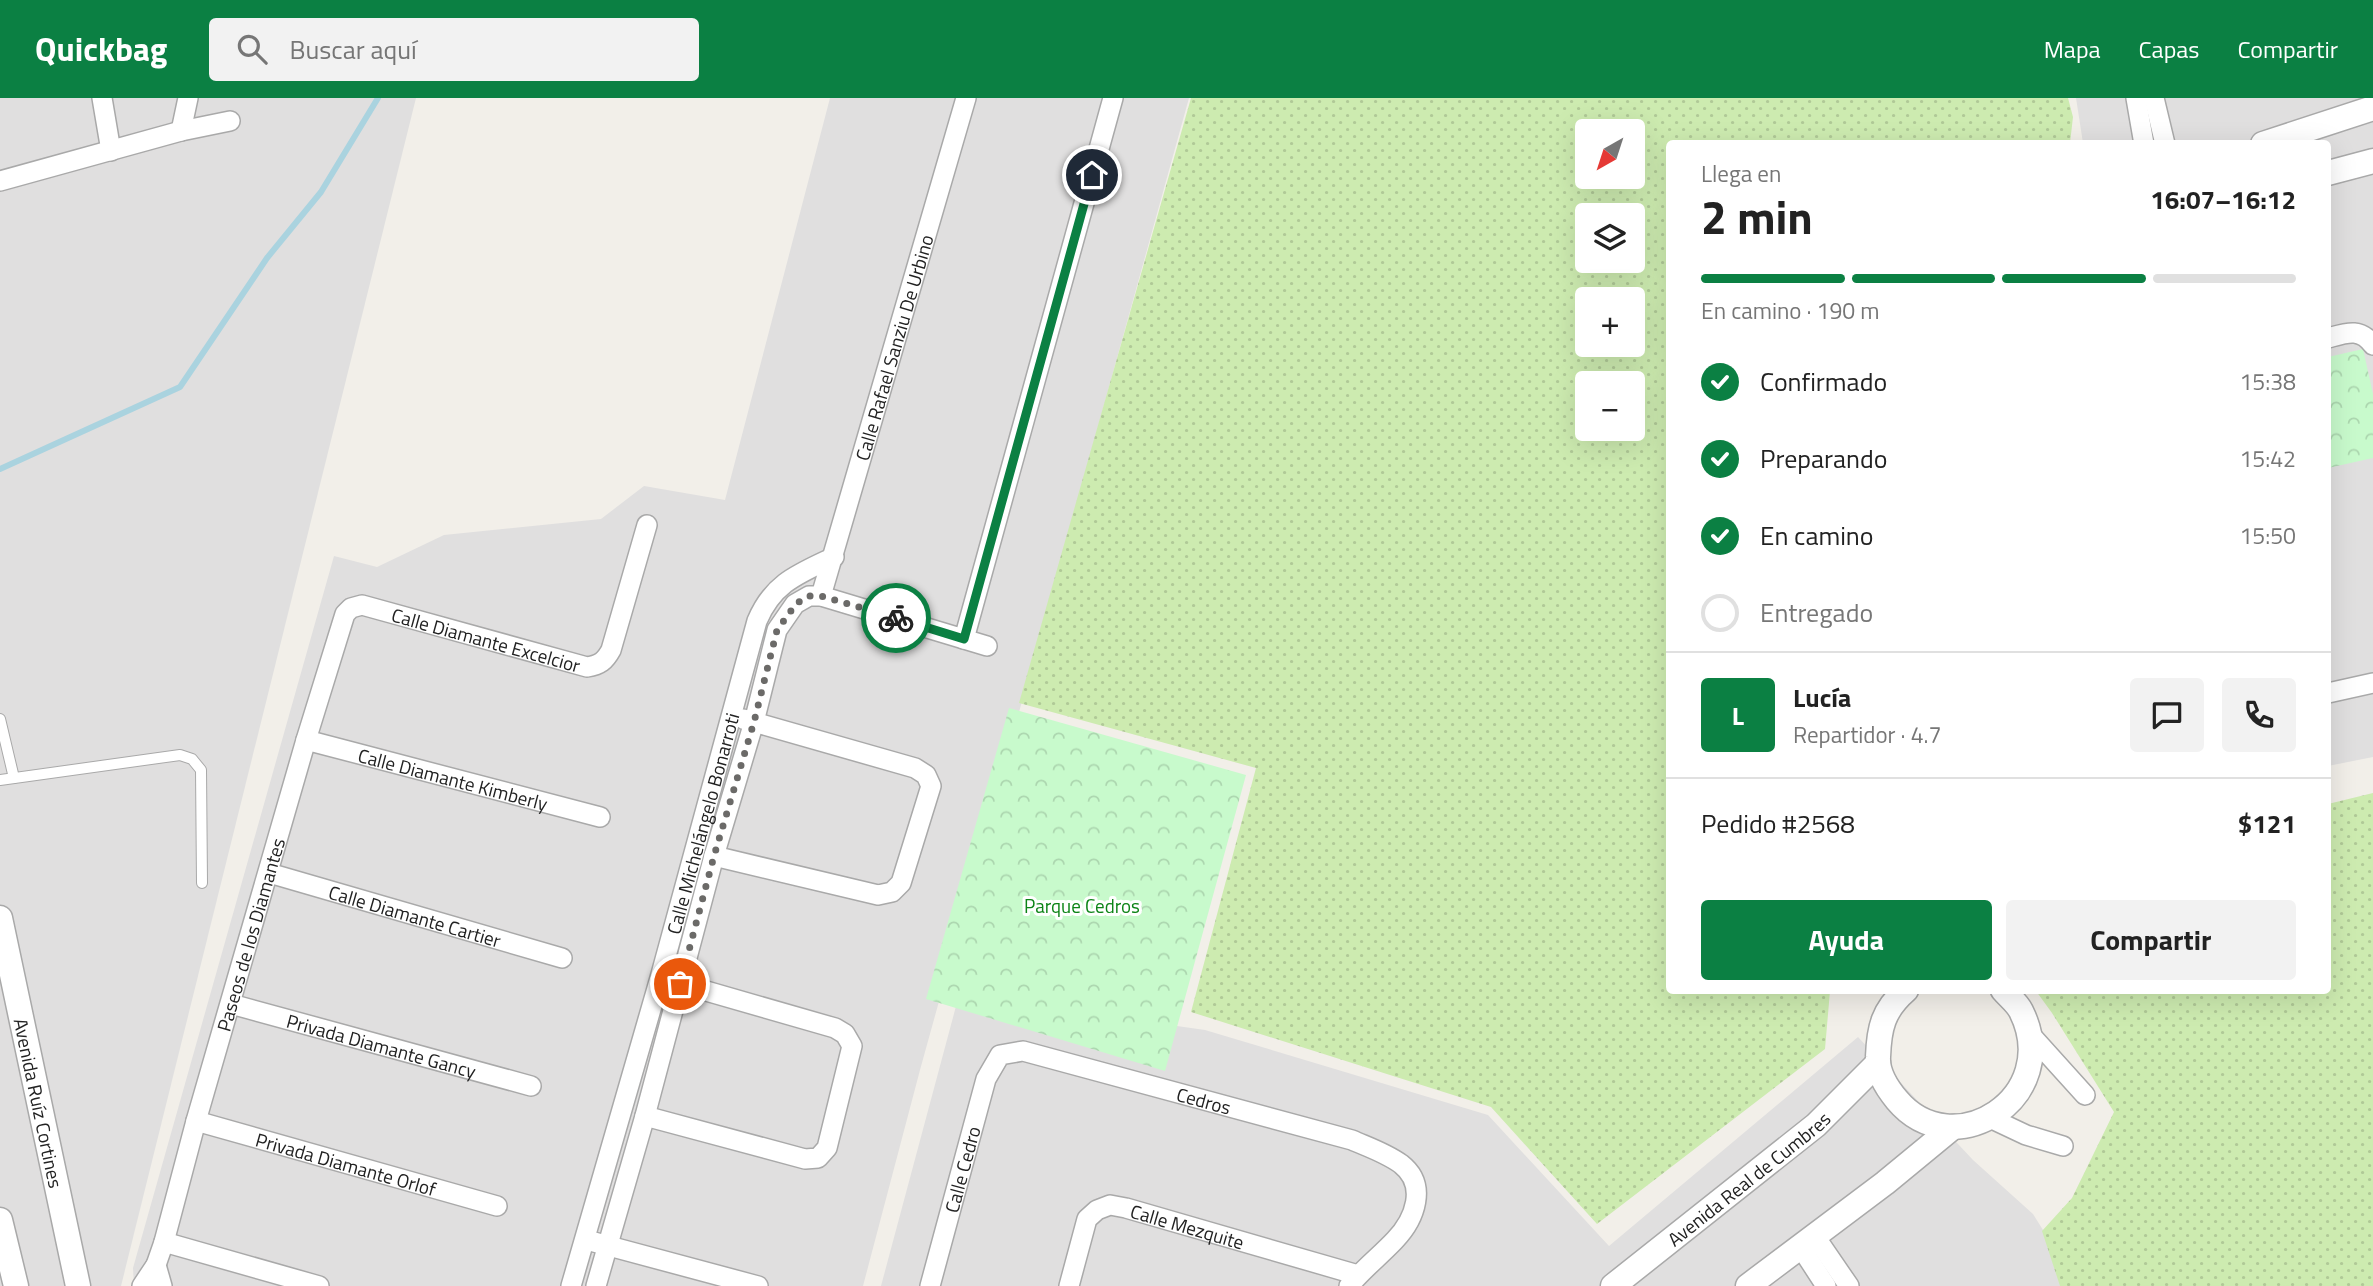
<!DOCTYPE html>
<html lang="es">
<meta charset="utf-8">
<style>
:root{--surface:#fff;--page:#f2f2f2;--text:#222;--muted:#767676;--line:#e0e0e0;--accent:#0b8043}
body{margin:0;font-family:"Titillium Web",sans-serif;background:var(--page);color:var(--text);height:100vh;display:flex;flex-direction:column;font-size:26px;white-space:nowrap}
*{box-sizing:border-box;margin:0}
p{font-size:23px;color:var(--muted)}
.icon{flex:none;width:38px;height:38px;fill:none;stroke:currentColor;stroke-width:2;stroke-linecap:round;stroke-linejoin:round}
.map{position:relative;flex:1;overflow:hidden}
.side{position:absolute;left:1666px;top:42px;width:665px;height:854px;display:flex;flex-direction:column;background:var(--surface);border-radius:7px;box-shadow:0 7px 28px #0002}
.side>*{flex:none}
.needle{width:46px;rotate:219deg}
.buttons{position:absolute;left:1575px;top:21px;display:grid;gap:14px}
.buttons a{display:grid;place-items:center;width:70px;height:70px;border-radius:7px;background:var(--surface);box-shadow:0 7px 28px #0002;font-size:35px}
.pin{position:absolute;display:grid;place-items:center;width:60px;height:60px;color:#fff;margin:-30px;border:4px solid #fff;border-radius:50%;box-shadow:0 2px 7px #0007}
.courier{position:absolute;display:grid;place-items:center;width:70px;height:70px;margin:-35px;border:5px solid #0b8043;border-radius:50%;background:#fff;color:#222;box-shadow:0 2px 9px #0007}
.overview em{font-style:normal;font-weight:700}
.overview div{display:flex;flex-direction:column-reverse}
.overview{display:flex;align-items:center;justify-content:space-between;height:119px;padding:0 35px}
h1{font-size:46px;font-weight:700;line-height:52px}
.bar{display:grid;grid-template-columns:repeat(4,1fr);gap:10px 7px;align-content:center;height:84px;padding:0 35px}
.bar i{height:9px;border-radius:5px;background:var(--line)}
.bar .active{background:var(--accent)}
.bar p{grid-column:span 4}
.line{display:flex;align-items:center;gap:18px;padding:0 35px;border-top:2px solid var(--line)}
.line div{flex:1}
.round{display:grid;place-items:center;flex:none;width:74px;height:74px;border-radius:7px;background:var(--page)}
ol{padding:0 35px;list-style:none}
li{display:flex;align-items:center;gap:21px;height:77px}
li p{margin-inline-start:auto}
li .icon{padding:7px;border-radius:50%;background:var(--accent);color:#fff;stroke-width:4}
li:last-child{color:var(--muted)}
li i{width:38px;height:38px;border:4px solid var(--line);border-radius:50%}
.action{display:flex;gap:14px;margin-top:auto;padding:14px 35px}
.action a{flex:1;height:80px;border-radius:7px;background:var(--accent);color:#fff;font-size:28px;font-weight:700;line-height:80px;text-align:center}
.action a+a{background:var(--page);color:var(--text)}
header{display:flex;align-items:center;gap:42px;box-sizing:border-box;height:98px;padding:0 35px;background:var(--accent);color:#fff}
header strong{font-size:33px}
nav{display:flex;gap:38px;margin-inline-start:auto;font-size:24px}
.search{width:490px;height:63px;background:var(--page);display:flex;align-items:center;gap:18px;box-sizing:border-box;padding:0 24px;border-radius:7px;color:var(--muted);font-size:26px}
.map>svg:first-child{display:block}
.residential{fill:#e0dfdf}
.grass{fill:url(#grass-dots);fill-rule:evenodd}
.park{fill:url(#park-crowns)}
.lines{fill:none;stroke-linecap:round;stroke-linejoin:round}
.stream{stroke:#aad3df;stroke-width:6}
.service-casing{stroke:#a9a9a9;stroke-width:12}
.minor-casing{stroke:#a9a9a9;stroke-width:22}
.tertiary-casing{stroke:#a9a9a9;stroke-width:27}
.service{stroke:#fff;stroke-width:10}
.minor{stroke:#fff;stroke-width:19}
.tertiary{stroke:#fff;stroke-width:24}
.done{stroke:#6b6a68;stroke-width:7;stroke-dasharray:0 12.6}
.route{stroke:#0b8043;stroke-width:9}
.labels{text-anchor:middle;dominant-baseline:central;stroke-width:6;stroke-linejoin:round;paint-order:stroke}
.street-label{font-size:19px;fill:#222;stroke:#fff}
.park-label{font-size:19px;fill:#0c8416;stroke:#fff}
</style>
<header>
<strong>Quickbag</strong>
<div class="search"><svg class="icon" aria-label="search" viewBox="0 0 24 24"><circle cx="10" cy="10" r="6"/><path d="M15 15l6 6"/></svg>Buscar aquí</div>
<nav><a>Mapa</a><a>Capas</a><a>Compartir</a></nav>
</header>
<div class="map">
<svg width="2373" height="1188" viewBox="0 0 2373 1188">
<defs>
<pattern id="grass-dots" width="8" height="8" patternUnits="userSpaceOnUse" patternTransform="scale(1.75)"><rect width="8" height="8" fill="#cdebb0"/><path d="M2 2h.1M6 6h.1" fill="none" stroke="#b0c997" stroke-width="1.8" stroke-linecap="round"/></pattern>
<pattern id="park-crowns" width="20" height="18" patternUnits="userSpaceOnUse" patternTransform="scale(1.75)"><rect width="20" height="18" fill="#c8facc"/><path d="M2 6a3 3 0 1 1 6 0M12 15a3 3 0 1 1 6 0" fill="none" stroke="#acd6af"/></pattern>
</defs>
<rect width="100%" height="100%" fill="#f2efe9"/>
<g class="residential">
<polygon points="0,0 416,0 121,1188 0,1188"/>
<polygon points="830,0 1189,0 920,972 863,1188 134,1188 133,1170 334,458 377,469 444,437 601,421 644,388 725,402"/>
<polygon points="2076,0 2373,0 2373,659 2328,668 2328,46 2083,45"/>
<polygon points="959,897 1205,932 1488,1017 1609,1148 1858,939 1973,1062 2033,1116 2078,1188 881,1188"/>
</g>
<g class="grass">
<path d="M 1191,0 L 2068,0 L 2073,19 L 2070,45 L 1670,46 L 1670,892 L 1830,893 L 1825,951 L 1597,1126 L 1491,1009 L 1191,914 L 1256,670 L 1019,605 ZM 1587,33 L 1633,33 L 1633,79 L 1587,79 ZM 1587,117 L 1633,117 L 1633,163 L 1587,163 ZM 1587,201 L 1633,201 L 1633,247 L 1587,247 ZM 1587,285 L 1633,285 L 1633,331 L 1587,331 Z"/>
<polygon points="2373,695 2373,1188 2060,1188 2042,1133 2072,1100 2114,1014 2052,915 2036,893 2328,892 2328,706"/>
</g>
<g class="park">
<polygon points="2363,251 2373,296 2373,360 2328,370 2328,259"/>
<polygon points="1009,610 1246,677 1165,973 926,901"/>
</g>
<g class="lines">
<polyline class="stream" points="0,371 180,289 267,160 321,94 378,0"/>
<g class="service-casing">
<g id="service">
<polyline points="0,621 14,680"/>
<polyline points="0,682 180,657 192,661 201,672 202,785"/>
</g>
</g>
<g class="minor-casing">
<g id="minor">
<polyline points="102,0 111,53"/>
<polyline points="2136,0 2144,46"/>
<polyline points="2154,0 2165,46"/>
<polyline points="181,33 188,0"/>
<polyline points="0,83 181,33 230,23"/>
<path d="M 2328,240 C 2346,235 2360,229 2373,247"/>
<path id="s1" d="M 821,498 L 966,0"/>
<polyline points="964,541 1113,0"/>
<polyline points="2328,595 2373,585"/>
<path id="s2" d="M 306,642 L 600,719"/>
<polyline points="714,758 878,797 892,794 901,785 931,688 926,677 915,670 743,621"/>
<path id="s3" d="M 269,775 L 562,860"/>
<path id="s4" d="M 231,906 L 531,988"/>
<polyline points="2030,936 2085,997"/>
<polyline points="645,1018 805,1061 818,1060 827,1050 852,948 845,936 835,930 668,882"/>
<polyline points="1990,1020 2026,1037 2063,1048"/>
<path id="s5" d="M 196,1023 L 497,1108"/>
<polyline points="1814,1137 1849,1188"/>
<polyline points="164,1144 319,1188"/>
<polyline points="594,1144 758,1188"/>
<polyline points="1800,1148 1826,1188"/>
<polyline points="156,1167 162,1188"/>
<path id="s6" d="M 142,1188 L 156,1167 L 164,1144 L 196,1023 L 306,642 L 345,516 L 351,510 L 362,507 L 587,569 C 600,567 605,563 611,552 L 647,427"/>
<path id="s7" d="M 571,1188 L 660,880 L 757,523 C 773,485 798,476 834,459"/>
<polyline points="596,1188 645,1018 714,758 754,624 777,532 795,506 809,498 821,498 987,548"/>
<path id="s8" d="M 930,1188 L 986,981 L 1000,957 L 1023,953 L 1352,1042 C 1368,1049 1386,1055 1401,1066 C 1428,1087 1415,1121 1395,1142 C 1380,1158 1363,1171 1349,1188"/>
<path id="s9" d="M 1069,1188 L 1087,1121 L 1097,1112 L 1110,1107 L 1126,1110 L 1358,1177"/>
</g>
</g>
<g class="tertiary-casing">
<g id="tertiary">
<polyline points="2263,46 2373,10"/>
<polyline points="2328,75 2373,63"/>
<path id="s10" d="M 0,820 L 78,1188"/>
<path d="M 1906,892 C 1883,912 1879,930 1878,959 C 1877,975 1887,990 1897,1002 C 1953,1069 2064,999 2021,913 C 2017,905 2009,899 2003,892"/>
<polyline points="0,1122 16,1188"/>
<path id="s11" d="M 1613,1188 L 1816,1027 L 1878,965"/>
<polyline points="1748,1188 1885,1085 1953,1029"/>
</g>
</g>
<use href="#service" class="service"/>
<use href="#minor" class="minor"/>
<use href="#tertiary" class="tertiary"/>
</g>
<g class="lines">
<polyline class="done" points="680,886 714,758 754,624 777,532 796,506 808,498 821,498 896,520"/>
<polyline class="route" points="896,520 964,541 1092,77"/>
</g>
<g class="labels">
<g class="street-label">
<text stroke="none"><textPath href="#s1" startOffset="259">Calle Rafael Sanziu De Urbino</textPath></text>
<text stroke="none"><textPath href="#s6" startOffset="852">Calle Diamante Excelcior</textPath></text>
<text stroke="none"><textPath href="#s2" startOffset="152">Calle Diamante Kimberly</textPath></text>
<text stroke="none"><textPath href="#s7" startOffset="481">Calle Michelángelo Bonarroti</textPath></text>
<text stroke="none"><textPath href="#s3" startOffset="152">Calle Diamante Cartier</textPath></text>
<text stroke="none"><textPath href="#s6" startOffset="369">Paseos de los Diamantes</textPath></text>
<text stroke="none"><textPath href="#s4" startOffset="156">Privada Diamante Gancy</textPath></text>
<text stroke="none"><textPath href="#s8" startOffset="453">Cedros</textPath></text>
<text stroke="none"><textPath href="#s10" startOffset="189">Avenida Ruíz Cortines</textPath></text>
<text stroke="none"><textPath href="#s5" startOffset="156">Privada Diamante Orlof</textPath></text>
<text stroke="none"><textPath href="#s8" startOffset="121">Calle Cedro</textPath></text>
<text stroke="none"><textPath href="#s11" startOffset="173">Avenida Real de Cumbres</textPath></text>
<text stroke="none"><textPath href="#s9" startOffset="177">Calle Mezquite</textPath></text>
</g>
<g class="park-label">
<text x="1082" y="807">Parque Cedros</text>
</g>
</g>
</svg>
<div class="buttons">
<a><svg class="needle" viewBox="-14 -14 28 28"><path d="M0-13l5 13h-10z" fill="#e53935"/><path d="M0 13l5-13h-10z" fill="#767676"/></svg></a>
<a><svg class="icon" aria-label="layers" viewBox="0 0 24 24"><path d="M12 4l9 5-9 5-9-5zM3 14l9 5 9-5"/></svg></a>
<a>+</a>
<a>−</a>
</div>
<div class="pin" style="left:680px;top:886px;background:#ea580c"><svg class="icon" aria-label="bag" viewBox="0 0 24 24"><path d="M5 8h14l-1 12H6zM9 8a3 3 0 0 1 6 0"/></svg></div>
<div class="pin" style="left:1092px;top:77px;background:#1f2937"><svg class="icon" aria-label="home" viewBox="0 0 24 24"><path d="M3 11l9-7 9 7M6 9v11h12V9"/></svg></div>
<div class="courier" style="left:896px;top:520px"><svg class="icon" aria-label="bike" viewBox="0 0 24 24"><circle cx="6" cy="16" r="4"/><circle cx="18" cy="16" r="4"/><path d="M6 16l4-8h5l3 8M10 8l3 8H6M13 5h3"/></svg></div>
<section class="side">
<div class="overview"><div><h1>2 min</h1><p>Llega en</p></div><em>16:07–16:12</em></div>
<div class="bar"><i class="active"></i><i class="active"></i><i class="active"></i><i></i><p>En camino · 190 m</p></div>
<ol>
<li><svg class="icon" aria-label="check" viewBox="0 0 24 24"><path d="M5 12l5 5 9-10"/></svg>Confirmado<p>15:38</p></li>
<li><svg class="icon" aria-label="check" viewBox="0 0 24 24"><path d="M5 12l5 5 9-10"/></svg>Preparando<p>15:42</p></li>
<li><svg class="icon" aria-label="check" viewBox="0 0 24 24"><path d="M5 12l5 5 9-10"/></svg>En camino<p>15:50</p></li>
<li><i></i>Entregado</li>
</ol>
<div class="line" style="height:126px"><b class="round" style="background:var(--accent);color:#fff">L</b><div><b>Lucía</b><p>Repartidor · 4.7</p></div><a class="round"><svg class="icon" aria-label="chat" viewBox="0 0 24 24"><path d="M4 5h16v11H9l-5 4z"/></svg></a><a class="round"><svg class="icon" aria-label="phone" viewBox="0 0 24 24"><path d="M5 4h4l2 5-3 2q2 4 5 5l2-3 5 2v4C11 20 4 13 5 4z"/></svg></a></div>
<div class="line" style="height:91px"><div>Pedido #2568</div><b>$121</b></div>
<div class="action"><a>Ayuda</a><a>Compartir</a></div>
</section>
</div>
